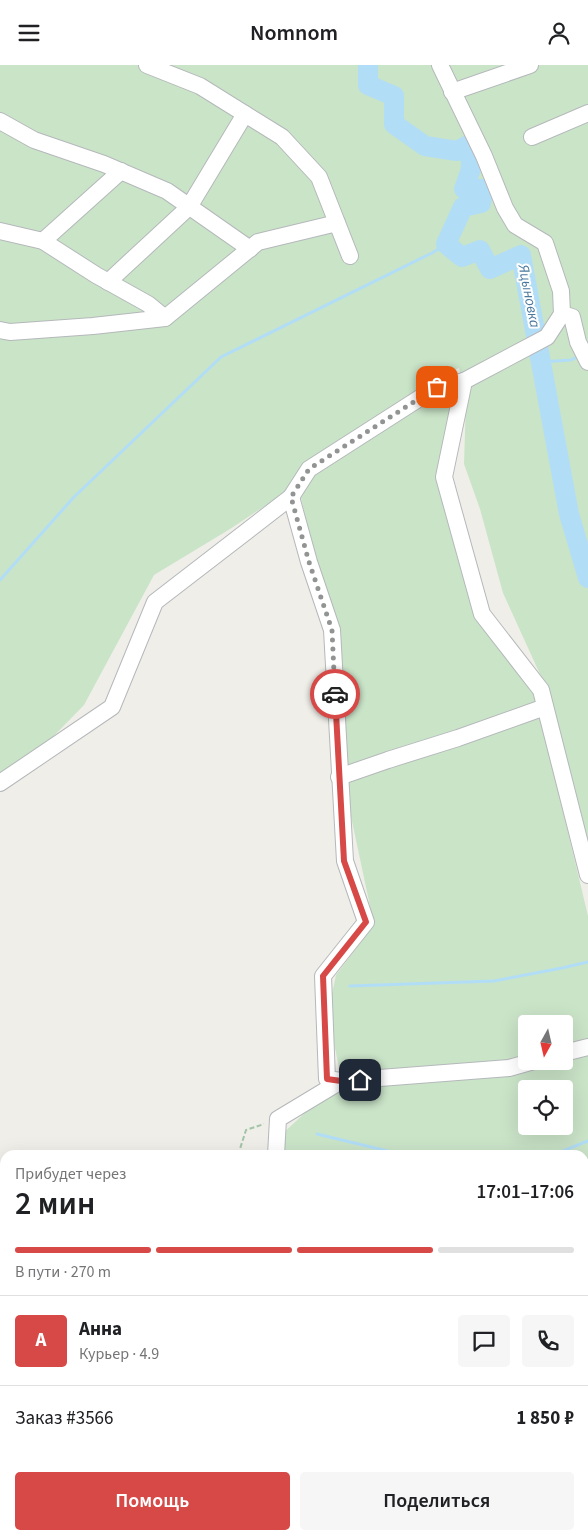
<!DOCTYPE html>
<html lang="ru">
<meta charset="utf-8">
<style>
:root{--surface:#fff;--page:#f6f6f6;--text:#202124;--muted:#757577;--line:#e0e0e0;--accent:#d74947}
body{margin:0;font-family:"Source Sans 3",sans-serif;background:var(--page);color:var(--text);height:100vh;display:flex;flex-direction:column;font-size:19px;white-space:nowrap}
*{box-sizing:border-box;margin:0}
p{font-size:16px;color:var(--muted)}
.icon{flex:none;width:28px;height:28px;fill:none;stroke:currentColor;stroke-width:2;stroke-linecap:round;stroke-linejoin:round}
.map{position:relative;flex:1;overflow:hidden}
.side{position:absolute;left:0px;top:1085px;width:589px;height:390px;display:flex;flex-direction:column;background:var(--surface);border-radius:15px 15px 0 0;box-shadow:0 5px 20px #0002}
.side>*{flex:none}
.needle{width:32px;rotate:188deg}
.fabs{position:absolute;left:518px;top:950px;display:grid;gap:10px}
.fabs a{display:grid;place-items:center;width:55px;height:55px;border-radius:5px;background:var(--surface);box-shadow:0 5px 20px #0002;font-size:25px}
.pin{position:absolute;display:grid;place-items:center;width:42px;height:42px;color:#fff;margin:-21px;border-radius:10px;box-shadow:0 2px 8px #0006}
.courier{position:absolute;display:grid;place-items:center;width:50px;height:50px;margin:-25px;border:4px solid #d74947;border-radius:50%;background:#fff;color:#222;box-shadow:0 1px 6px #0007}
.overview em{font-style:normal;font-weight:600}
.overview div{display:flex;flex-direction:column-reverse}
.overview{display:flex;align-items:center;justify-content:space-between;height:85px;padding:0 15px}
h1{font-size:32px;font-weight:600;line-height:38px}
.bar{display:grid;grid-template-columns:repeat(4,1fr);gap:8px 5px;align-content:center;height:60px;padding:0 15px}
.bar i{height:6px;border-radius:4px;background:var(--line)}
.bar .current{background:var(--accent)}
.bar p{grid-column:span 4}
.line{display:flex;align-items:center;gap:12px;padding:0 15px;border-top:1px solid var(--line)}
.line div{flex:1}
.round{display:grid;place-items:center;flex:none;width:52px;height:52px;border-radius:5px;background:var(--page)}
.primary-button{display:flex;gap:10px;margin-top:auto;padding:10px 15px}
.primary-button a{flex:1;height:58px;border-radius:5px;background:var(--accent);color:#fff;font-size:20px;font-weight:600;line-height:58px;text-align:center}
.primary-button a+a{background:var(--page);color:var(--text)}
header{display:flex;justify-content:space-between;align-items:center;height:65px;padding:0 15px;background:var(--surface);font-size:22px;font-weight:600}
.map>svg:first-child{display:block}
.green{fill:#cae4c8;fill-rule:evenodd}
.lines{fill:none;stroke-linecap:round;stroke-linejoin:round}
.stream{stroke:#b2ddf6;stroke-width:3}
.river{stroke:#b2ddf6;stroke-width:20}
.minor-casing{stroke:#b5b8bb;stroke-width:18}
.path{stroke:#a1c5a9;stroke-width:2;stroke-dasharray:5 2.5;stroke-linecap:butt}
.minor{stroke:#fff;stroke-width:16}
.done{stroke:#929494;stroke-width:5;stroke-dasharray:0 9}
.route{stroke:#d74947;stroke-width:6}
.labels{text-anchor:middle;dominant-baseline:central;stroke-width:4;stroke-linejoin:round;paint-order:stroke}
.water-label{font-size:15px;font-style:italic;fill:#4c7a9f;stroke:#fff}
</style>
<header><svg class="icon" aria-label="menu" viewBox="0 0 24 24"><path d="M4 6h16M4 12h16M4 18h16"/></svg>Nomnom<svg class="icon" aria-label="person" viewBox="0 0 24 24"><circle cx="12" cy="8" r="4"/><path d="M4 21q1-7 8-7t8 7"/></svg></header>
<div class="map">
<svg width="588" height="1475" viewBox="0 0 588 1475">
<rect width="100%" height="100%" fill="#f0eee8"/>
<g class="green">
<path d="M 0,0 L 588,0 L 588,796 L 544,618 L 503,528 L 480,444 L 464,399 L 466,335 L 459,303 L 445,308 L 453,323 L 448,403 L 494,561 L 534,625 L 588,851 L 588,1438 L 584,1437 L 584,1090 L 283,1090 L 279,1072 L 338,1017 L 339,1003 L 328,948 L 336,910 L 374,860 L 349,742 L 318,509 L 298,419 L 230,464 L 154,510 L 84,640 L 44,681 L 0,709 ZM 526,959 L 564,959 L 564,996 L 526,996 ZM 526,1024 L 564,1024 L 564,1061 L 526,1061 Z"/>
<polygon points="0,1452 5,1452 5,1470 167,1470 188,1475 0,1475"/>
</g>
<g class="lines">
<g class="stream">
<polyline points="541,297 571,295 579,291"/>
<polyline points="586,506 588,506"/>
<polyline points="0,515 74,432 221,292 432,188 446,179"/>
<polyline points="350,921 494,916 562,903 588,897"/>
<polyline points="317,1069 404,1090"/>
<polyline points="553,1090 588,1076"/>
</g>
<polyline class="river" points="368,0 368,20 394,31 394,59 425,81 457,86 470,79 471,104 464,124 483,124 481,138 463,142 446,179 462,192 480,185 490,204 521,190 569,449 588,513"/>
<g class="minor-casing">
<g id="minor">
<polyline points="147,0 200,21 282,72 319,112 350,191"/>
<polyline points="452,27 530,0"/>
<polyline points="0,56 34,75 104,99 167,126 250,184"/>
<polyline points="532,72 588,48"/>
<polyline points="0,166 43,176 96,210 148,239 165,253"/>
<polyline points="43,176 121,106"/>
<polyline points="108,217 189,142 245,49"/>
<polyline points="562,249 572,252 578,277 588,297"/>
<polyline points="0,265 10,267 93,261 165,253 258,177 337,158"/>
<polyline points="464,316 444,412 482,549 541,625 588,810"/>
<polyline points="339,712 388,695 458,673 545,642"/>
<polyline points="0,718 112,642 155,537 291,432 309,404 437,322 464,316 547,272 562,249 561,226 545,178 515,160 505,143 484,91 440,0"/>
<polyline points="564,988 588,982"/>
<polyline points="341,1016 509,1003 534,996"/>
<polyline points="276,1090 278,1054 341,1016 327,1014 323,911 366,857 345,796 332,565 309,497 291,432"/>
<polyline points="584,1174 588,1173"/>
<polyline points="584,1267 588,1266"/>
<polyline points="584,1450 588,1450"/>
</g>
</g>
<g class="path">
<polyline points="238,1090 246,1065 264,1059"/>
<polyline points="0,1158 5,1159"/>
<polyline points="0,1435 5,1434"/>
<polyline points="195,1470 205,1475"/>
</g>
<use href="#minor" class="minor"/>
</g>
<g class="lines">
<polyline class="done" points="335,629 332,565 309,497 291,432 309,404 437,322"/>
<polyline class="route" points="335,629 344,796 366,857 323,911 327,1014 341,1016 360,1015"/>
</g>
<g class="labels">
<g class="water-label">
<text transform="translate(529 231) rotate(79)">Яцыновка</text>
</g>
</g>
</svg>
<div class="fabs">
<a><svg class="needle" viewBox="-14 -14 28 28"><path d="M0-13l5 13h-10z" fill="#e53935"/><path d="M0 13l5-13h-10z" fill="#757577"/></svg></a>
<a><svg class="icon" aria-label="locate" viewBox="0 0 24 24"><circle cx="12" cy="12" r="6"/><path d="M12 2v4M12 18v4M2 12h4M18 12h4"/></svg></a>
</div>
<div class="pin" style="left:437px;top:322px;background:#ea580c"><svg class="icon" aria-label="bag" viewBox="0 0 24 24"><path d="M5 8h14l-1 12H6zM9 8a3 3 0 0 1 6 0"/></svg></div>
<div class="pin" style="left:360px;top:1015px;background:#1f2937"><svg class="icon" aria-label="home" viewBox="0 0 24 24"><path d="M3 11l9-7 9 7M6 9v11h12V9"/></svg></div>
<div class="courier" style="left:335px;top:629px"><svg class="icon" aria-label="car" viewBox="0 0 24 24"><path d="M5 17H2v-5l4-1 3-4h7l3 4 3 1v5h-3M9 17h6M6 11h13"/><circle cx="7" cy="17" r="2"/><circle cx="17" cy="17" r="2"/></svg></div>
<section class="side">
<div class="overview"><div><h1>2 мин</h1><p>Прибудет через</p></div><em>17:01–17:06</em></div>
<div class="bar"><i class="current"></i><i class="current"></i><i class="current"></i><i></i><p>В пути · 270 m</p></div>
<div class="line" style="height:90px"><b class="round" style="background:var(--accent);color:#fff">А</b><div><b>Анна</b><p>Курьер · 4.9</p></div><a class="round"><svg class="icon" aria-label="chat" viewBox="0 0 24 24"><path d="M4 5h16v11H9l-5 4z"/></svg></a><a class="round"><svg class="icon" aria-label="phone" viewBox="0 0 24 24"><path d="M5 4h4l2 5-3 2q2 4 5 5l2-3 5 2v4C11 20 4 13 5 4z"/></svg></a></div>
<div class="line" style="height:65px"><div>Заказ #3566</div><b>1 850 ₽</b></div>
<div class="primary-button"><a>Помощь</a><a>Поделиться</a></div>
</section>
</div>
